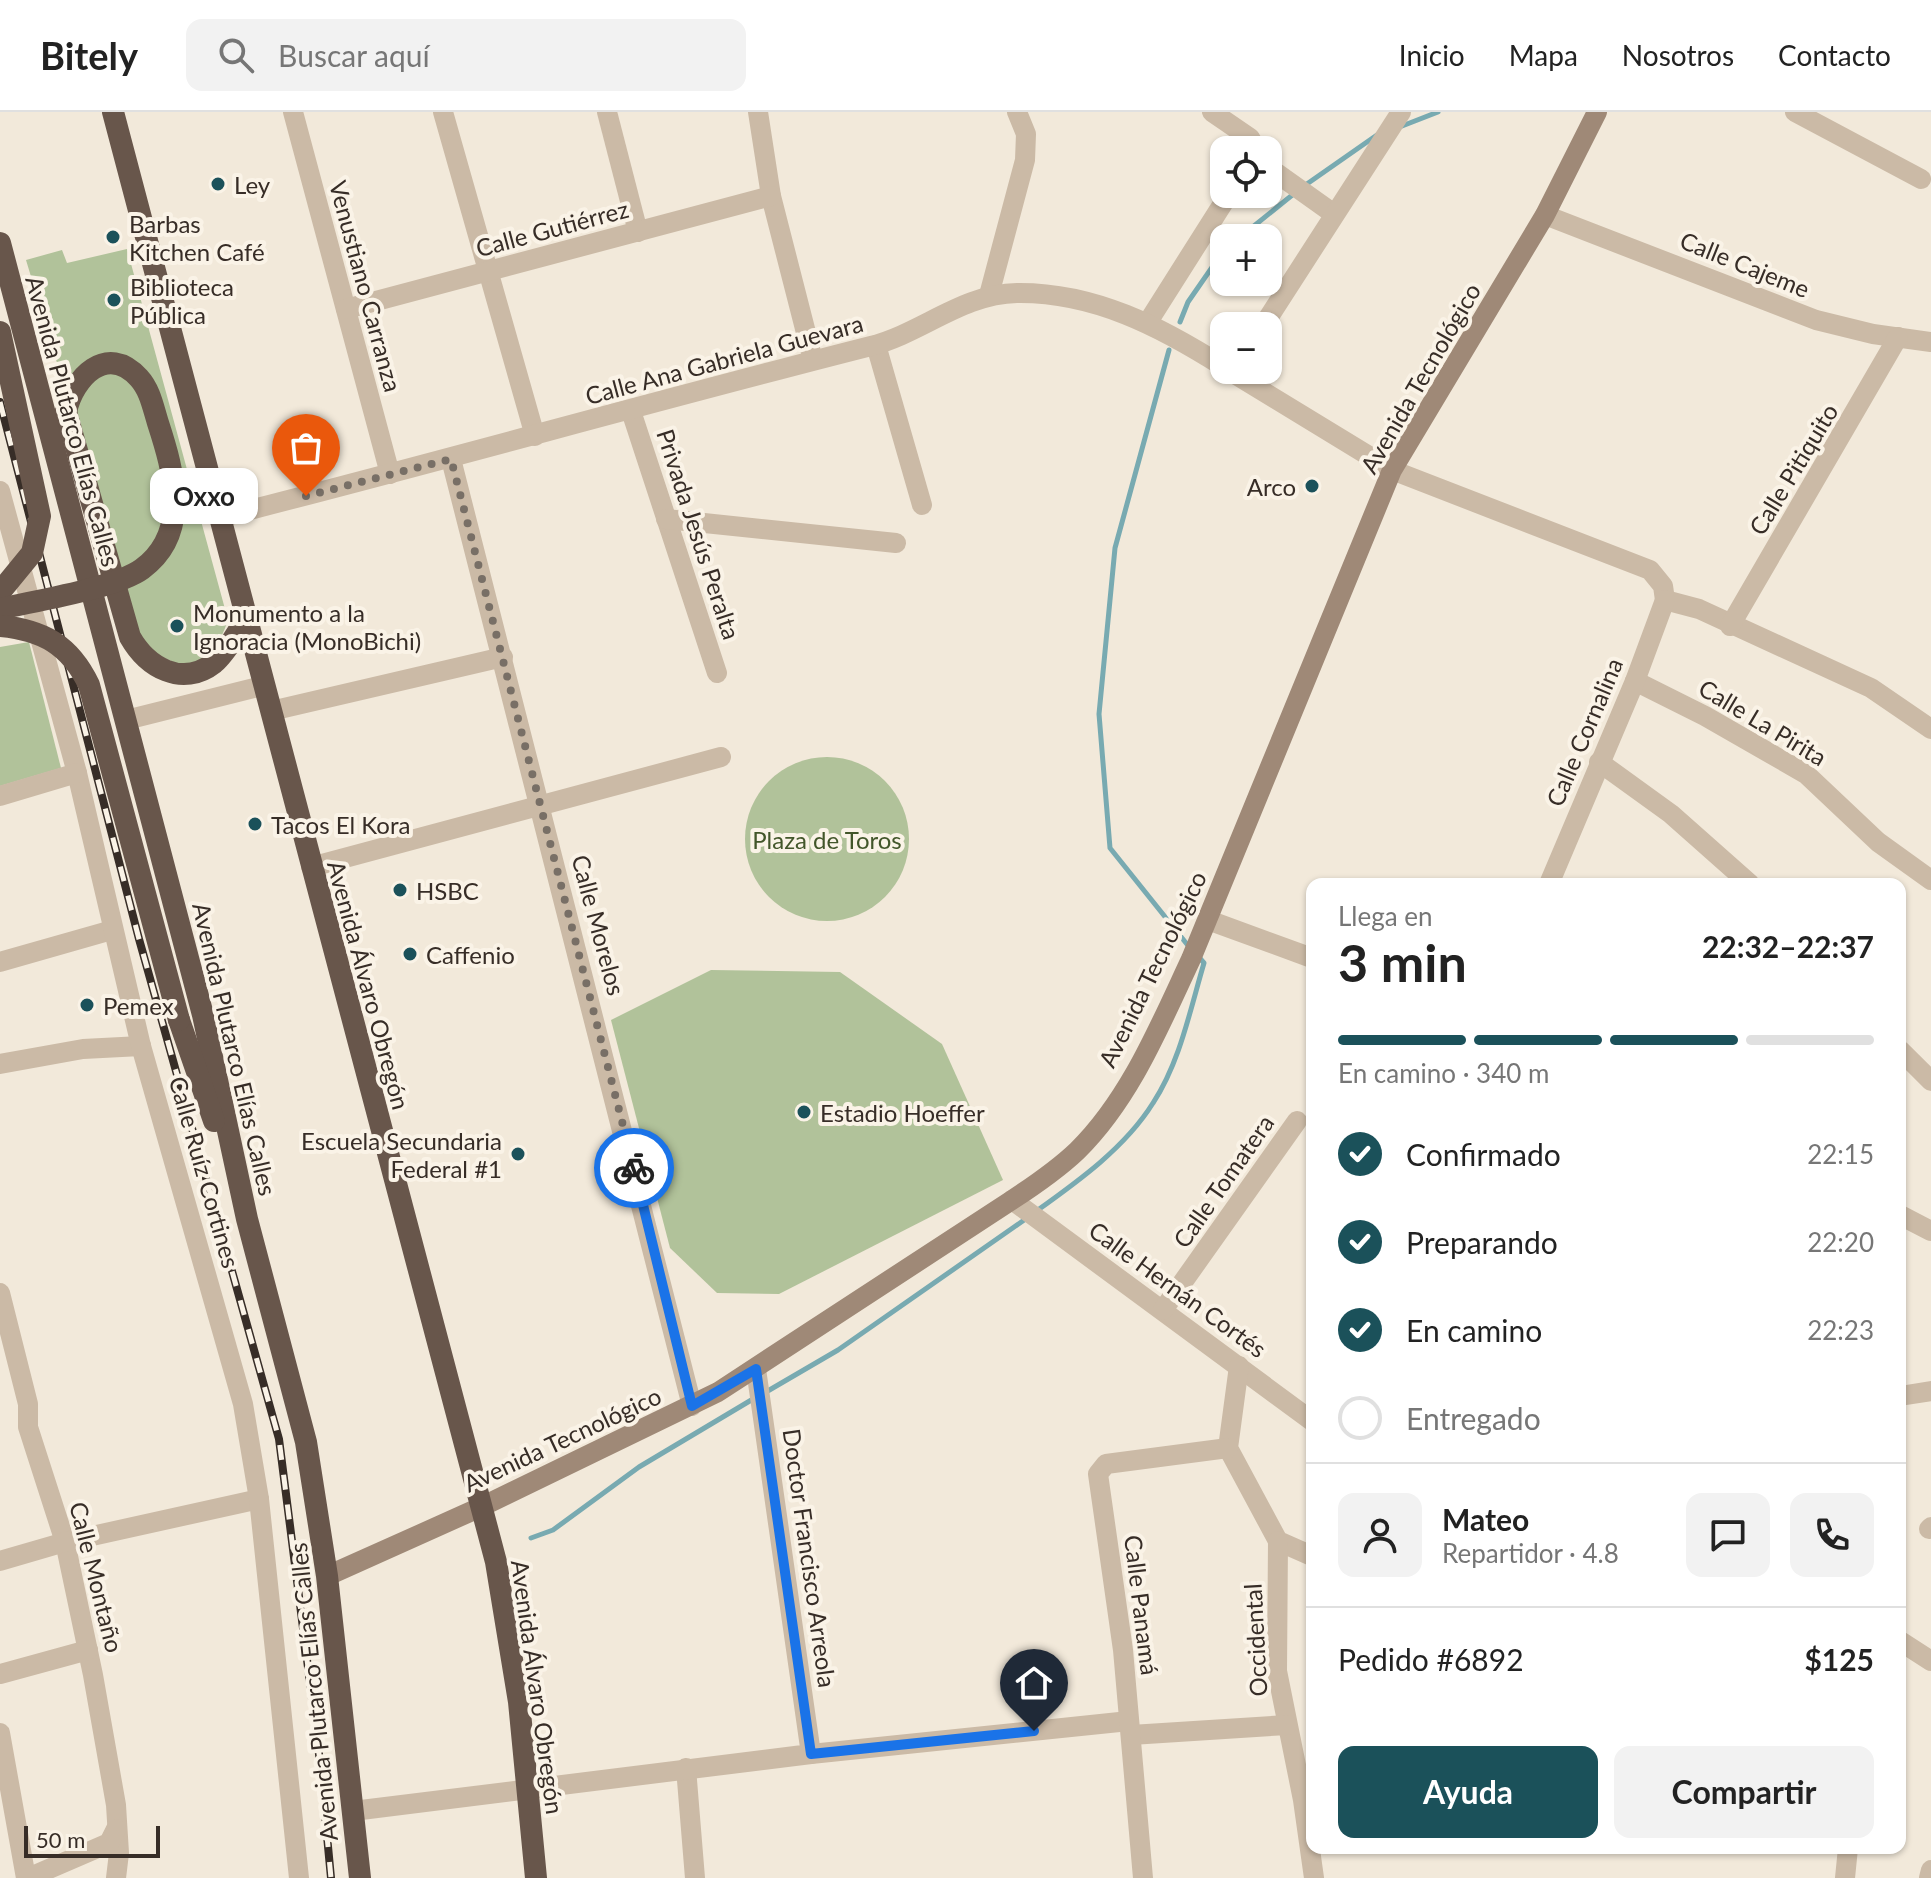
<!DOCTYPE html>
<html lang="es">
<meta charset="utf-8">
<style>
:root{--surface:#fff;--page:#f2f2f2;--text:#222;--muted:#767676;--line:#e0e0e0;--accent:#1b515a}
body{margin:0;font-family:Lato,sans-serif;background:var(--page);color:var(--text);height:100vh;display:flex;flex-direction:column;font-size:30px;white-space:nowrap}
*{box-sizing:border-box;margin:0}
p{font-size:26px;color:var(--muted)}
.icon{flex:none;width:44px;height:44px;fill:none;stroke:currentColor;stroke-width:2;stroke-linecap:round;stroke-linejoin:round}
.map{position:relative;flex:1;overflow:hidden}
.drawer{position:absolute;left:1306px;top:766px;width:600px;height:976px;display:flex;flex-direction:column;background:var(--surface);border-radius:16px;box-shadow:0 2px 6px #0004}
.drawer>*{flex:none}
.controls{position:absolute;left:1210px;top:24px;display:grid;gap:16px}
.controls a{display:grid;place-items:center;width:72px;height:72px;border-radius:16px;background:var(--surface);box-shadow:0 2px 6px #0004;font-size:40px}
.scale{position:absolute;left:24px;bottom:20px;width:136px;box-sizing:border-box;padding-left:8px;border:4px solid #372d27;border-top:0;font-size:22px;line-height:28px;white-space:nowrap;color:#372d27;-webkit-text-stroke:6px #faf3e7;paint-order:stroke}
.pin{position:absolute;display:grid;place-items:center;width:68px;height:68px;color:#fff;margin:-82px -34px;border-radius:50% 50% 50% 0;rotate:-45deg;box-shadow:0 0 8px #0007}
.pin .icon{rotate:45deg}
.courier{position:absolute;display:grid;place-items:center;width:80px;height:80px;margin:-40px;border:6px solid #1a73e8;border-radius:50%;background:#fff;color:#222;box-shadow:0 2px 10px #0007}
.bubble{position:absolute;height:56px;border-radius:16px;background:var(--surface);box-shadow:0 2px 6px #0004;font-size:26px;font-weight:700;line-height:56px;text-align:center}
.headline em{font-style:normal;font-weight:700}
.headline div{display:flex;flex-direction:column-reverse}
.headline{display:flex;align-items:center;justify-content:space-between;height:136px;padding:0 32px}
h1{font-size:52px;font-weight:700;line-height:60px}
.bar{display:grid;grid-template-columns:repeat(4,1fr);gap:12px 8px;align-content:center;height:96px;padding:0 32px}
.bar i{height:10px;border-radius:6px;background:var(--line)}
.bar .on{background:var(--accent)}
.bar p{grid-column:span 4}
.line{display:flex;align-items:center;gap:20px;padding:0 32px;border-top:2px solid var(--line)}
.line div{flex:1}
.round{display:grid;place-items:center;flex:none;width:84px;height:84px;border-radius:16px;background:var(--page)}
ol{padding:0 32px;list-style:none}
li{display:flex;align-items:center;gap:24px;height:88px}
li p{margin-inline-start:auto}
li .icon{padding:8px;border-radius:50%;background:var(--accent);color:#fff;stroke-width:4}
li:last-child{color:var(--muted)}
li i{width:44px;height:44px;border:4px solid var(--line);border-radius:50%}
.primary-button{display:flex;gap:16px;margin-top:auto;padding:16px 32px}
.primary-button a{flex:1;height:92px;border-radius:16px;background:var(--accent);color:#fff;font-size:32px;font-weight:700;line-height:92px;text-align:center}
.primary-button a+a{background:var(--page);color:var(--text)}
header{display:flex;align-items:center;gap:48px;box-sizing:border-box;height:112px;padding:0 40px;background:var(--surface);border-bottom:2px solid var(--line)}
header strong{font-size:38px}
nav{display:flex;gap:44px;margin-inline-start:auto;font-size:28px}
.search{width:560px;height:72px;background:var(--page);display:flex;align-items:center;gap:20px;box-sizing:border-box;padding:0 28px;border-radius:16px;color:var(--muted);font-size:30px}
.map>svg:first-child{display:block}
.green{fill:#b1c29a}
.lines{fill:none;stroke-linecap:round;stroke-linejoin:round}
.stream{stroke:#78aab1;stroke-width:5}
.minor{stroke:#cbbaa6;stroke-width:20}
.tertiary{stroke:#cbbaa6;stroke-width:20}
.secondary{stroke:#9f8977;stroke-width:20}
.trunk{stroke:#68564b;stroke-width:22}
.rail-casing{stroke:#372d27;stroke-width:8}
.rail{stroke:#faf3e7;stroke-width:5;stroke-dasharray:15;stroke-linecap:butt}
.trunk-bridge{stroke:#68564b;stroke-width:22}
.done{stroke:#786f66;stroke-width:8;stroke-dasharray:0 14.4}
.route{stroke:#1a73e8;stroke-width:10}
.poi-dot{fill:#1b515a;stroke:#faf3e7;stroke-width:3}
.labels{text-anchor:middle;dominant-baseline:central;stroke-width:8;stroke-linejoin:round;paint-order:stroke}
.poi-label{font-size:24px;fill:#372d27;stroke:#faf3e7;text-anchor:start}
.street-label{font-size:24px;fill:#372d27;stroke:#faf3e7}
.park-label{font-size:24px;fill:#42562a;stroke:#faf3e7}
</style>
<header>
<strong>Bitely</strong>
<div class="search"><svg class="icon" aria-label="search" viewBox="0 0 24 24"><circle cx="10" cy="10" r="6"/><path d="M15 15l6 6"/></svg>Buscar aquí</div>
<nav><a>Inicio</a><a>Mapa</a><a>Nosotros</a><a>Contacto</a></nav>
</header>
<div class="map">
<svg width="1931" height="1766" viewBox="0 0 1931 1766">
<rect width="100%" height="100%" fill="#f2e9da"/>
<g class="green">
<path d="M 127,137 L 228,508 C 219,534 210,547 184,555 L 143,536 L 26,148 L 62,138 L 67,151 Z"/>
<polygon points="29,530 61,656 0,674 0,535"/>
<circle cx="827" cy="727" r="82"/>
<polygon points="711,858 840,860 942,932 1003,1068 779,1182 717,1181 670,1136 611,908"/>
</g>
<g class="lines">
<g class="stream">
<polyline points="1402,14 1438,0"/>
<polyline points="1304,74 1377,23"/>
<polyline points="1239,126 1296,80"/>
<polyline points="1180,210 1188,190 1224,138"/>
<polyline points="1169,238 1115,436 1099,602 1110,736 1190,836"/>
<path d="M 1035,1100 C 1077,1070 1125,1036 1153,991 C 1180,950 1190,898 1204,851 L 1197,843"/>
<polyline points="766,1280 838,1238 1027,1106"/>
<polyline points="531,1426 553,1418 639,1355 753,1287"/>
</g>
<g class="minor">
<polyline points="293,0 390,362"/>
<polyline points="443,0 535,324"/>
<polyline points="607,0 638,120"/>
<polyline points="758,0 771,84 813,248"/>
<polyline points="1212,0 1250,26 1257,38"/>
<polyline points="1795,0 1921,67"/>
<polyline points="1268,55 1334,102"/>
<polyline points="1545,103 1816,208 1873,222 1931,230"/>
<polyline points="989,183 1025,48 1026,22 1017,0"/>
<polyline points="346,197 771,84"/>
<polyline points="1148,210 1229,82"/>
<polyline points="1263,214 1401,0"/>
<polyline points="876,233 922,393"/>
<polyline points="1228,258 1392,358 1650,458 1663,474 1665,488 1699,497 1871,576 1931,617"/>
<polyline points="631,299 717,561"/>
<polyline points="451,347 692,1294"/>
<path d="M 222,405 C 439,350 654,289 871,234 C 922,221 962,182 1017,181 C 1094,180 1161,215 1224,255"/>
<polyline points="666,407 896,431"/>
<polyline points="1730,514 1898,225"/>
<polyline points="1635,569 1705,604 1806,662 1878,730 1931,768"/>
<polyline points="271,599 503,545"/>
<polyline points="126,608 262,574"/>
<polyline points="1599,650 1671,702 1750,772"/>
<polyline points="311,755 721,645"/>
<polyline points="1549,772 1635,569 1665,488"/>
<polyline points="1208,808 1312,846"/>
<polyline points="0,850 112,818"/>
<polyline points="1900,938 1931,969"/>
<polyline points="0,952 83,937 141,934"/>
<polyline points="1012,1088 1312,1309"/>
<polyline points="1900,1103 1931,1119"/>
<polyline points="0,1181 28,1292 28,1315 65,1430 93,1563 116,1693 119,1741 116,1766"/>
<polyline points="1163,1198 1297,1009"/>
<polyline points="1239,1254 1228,1336 1278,1429 1312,1444"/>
<polyline points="1900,1284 1931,1279"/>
<polyline points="1929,1417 1931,1415"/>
<polyline points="1278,1429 1277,1559 1303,1688 1314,1766"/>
<polyline points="0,1449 65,1430 259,1387"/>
<polyline points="1900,1529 1931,1549"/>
<polyline points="0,1562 88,1538"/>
<polyline points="0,1621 26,1766"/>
<polyline points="1131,1623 1287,1613"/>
<polyline points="811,1642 1129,1609"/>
<polyline points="28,1766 109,1731 116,1717"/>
<polyline points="1143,1766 1123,1538 1098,1362 1106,1352 1228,1336"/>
<polyline points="1845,1766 1848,1736"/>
<polyline points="1929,1766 1931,1758"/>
</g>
<g class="tertiary">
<polyline points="0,379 77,661 141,934 243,1292 259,1387 299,1766"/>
<polyline points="0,684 77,661"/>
<polyline points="686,1656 695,1766"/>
<polyline points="353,1699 811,1642 756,1257"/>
</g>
<path class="secondary" d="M 327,1464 L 481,1395 L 718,1280 L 1012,1088 C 1035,1073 1057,1058 1077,1039 C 1130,987 1160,913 1191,847 L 1392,358 L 1545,103 L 1597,0"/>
<g class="trunk">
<polyline points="113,0 496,1450 519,1590 536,1766"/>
<polyline points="0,131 203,903 247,1107 306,1330 327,1464 360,1766"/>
<path d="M 66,300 L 130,525 C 147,555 182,576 214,551 C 228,539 237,519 248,505"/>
<polyline points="179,908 214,1009"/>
</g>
<g class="rail-casing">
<polyline id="rail" points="0,290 139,827 279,1327 320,1650 331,1766"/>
</g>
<use href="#rail" class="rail"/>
<g class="trunk-bridge">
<polyline points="0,220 40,404 32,441 0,480"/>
<path d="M 0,497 C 34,489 116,476 142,457 C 191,421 174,360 158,311 C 153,295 150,278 139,266 C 107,230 73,266 66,300"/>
<path d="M 0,514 C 43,518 70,533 89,573 L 179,908"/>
</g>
</g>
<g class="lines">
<polyline class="done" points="306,384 451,347 634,1056"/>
<polyline class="route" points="634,1056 692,1294 756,1257 811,1642 1034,1619"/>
</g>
<g class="poi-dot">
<circle cx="218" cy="72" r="8"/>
<circle cx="113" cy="125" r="8"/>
<circle cx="114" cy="188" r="8"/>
<circle cx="1312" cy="374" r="8"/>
<circle cx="177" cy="514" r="8"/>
<circle cx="255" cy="712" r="8"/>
<circle cx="400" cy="778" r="8"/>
<circle cx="410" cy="842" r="8"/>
<circle cx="87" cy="893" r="8"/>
<circle cx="804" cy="1000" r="8"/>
<circle cx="518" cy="1042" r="8"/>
</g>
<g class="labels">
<g class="poi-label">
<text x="234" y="72">Ley</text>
<text x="129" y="111">Barbas<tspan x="129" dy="28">Kitchen Café</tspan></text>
<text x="130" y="174">Biblioteca<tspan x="130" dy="28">Pública</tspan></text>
<text x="1296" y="374" text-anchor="end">Arco</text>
<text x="193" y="500">Monumento a la<tspan x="193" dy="28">Ignoracia (MonoBichi)</tspan></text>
<text x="271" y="712">Tacos El Kora</text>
<text x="416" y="778">HSBC</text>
<text x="426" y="842">Caffenio</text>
<text x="103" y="893">Pemex</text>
<text x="820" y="1000">Estadio Hoeffer</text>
<text x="502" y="1028" text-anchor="end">Escuela Secundaria<tspan x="502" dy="28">Federal #1</tspan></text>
</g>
<g class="street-label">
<text transform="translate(552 116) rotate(-15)">Calle Gutiérrez</text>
<text transform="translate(1745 152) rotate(22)">Calle Cajeme</text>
<text transform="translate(366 174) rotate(75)">Venustiano Carranza</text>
<text transform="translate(724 247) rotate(-15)">Calle Ana Gabriela Guevara</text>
<text transform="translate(1420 266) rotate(-60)">Avenida Tecnológico</text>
<text transform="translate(73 309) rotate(75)">Avenida Plutarco Elías Calles</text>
<text transform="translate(1793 357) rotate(-59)">Calle Pitiquito</text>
<text transform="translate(699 422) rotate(72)">Privada Jesús Peralta</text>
<text transform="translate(1763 610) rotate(31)">Calle La Pirita</text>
<text transform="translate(1584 620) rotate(-67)">Calle Cornalina</text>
<text transform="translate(599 813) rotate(75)">Calle Morelos</text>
<text transform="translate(1152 857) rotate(-64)">Avenida Tecnológico</text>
<text transform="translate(369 873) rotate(75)">Avenida Álvaro Obregón</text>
<text transform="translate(235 937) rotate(77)">Avenida Plutarco Elías Calles</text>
<text transform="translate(205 1060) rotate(74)">Calle Ruíz Cortines</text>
<text transform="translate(1223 1069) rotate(-55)">Calle Tomatera</text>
<text transform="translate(1178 1177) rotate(36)">Calle Hernán Cortés</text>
<text transform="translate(562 1327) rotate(-25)">Avenida Tecnológico</text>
<text transform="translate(810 1446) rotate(82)">Doctor Francisco Arreola</text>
<text transform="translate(97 1465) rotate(76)">Calle Montaño</text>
<text transform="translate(1142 1493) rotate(83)">Calle Panamá</text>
<text transform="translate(1255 1528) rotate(-93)">Occidental</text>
<text transform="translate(538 1575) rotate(82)">Avenida Álvaro Obregón</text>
<text transform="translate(313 1580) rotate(-96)">Avenida Plutarco Elías Calles</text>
</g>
<g class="park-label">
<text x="827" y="727">Plaza de Toros</text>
</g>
</g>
</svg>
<div class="controls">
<a><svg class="icon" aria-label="locate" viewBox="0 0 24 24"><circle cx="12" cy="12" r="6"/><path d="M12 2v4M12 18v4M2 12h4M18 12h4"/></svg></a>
<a>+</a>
<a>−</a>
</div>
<div class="scale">50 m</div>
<div class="pin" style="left:306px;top:384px;background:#ea580c"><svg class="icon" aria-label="bag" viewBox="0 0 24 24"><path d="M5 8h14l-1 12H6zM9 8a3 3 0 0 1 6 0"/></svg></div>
<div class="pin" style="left:1034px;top:1619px;background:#1f2937"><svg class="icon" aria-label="home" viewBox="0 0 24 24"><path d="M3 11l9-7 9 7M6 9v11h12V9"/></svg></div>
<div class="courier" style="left:634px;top:1056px"><svg class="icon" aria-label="bike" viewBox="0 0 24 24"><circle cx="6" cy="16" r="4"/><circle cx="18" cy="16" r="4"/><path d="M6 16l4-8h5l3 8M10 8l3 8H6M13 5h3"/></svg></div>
<div class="bubble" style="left:150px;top:356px;width:108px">Oxxo</div>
<section class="drawer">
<div class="headline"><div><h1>3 min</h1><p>Llega en</p></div><em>22:32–22:37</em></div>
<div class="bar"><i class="on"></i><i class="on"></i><i class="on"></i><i></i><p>En camino · 340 m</p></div>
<ol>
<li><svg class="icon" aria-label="check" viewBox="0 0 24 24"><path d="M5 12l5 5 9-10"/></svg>Confirmado<p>22:15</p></li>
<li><svg class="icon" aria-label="check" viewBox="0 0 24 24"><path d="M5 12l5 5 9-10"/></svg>Preparando<p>22:20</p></li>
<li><svg class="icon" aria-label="check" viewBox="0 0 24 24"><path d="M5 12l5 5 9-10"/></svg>En camino<p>22:23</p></li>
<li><i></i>Entregado</li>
</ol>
<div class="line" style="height:144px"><a class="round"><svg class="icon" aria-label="person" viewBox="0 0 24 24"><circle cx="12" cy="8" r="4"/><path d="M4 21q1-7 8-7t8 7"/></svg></a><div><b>Mateo</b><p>Repartidor · 4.8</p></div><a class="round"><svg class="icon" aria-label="chat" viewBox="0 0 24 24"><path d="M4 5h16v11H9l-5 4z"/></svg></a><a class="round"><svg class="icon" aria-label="phone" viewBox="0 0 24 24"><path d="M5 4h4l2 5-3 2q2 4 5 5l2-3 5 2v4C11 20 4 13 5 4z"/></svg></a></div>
<div class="line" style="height:104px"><div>Pedido #6892</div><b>$125</b></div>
<div class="primary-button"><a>Ayuda</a><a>Compartir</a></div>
</section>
</div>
